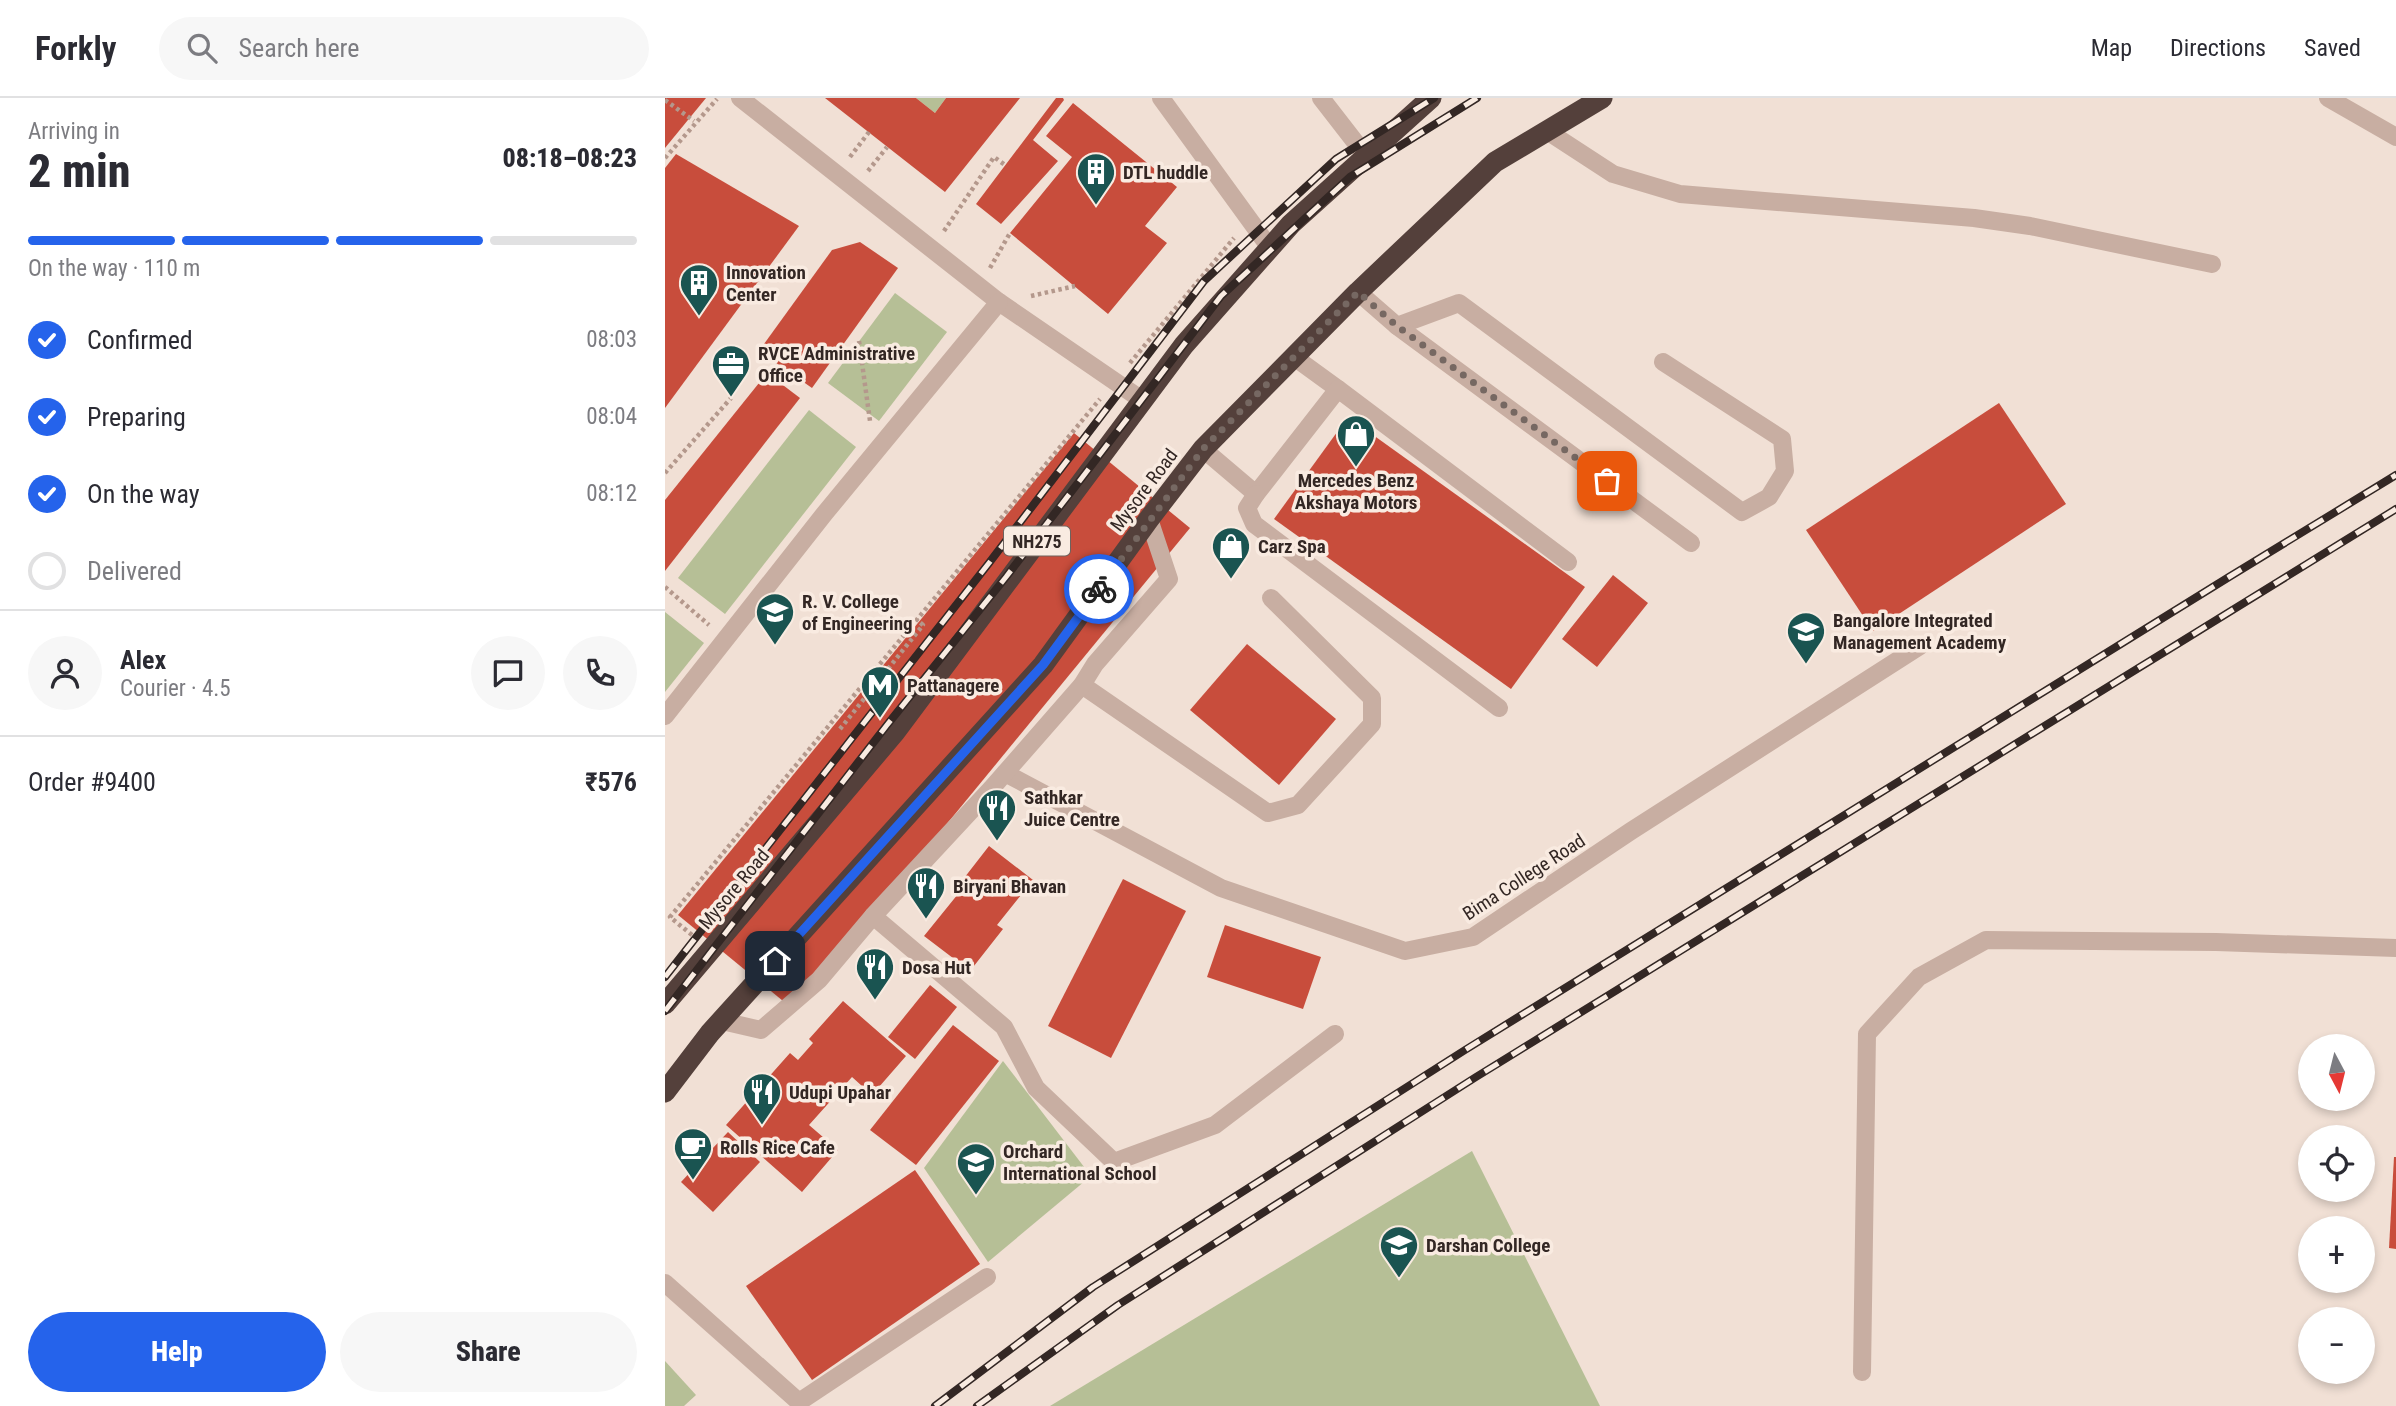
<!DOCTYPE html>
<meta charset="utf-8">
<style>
:root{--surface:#fff;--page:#f7f7f7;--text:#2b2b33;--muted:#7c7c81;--line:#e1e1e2;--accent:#2563eb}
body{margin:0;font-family:"Roboto Condensed",sans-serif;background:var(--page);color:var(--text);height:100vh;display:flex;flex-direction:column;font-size:26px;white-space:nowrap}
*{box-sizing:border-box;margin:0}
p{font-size:23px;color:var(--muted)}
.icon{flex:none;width:38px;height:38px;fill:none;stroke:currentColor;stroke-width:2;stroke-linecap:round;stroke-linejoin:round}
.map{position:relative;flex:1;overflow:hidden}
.drawer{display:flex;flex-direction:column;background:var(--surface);width:665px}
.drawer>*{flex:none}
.needle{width:46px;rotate:173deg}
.tools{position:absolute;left:1633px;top:936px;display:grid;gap:14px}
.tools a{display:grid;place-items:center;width:77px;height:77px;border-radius:50%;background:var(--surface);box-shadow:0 4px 10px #0003;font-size:35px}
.pin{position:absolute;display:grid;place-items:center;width:60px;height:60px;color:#fff;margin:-30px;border-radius:14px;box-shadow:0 4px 10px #0006}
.courier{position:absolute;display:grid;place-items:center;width:70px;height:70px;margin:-35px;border:5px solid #2563eb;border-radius:50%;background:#fff;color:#222;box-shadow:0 2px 9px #0007}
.headline em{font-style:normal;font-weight:800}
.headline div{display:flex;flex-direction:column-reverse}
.headline{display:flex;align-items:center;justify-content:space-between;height:119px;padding:0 28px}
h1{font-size:46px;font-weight:800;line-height:52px}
.bar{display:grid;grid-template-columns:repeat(4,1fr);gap:10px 7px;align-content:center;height:84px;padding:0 28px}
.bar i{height:9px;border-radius:5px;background:var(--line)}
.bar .on{background:var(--accent)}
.bar p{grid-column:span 4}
.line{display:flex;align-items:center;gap:18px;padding:0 28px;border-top:2px solid var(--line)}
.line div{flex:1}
.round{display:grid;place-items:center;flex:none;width:74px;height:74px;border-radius:37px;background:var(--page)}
ol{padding:0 28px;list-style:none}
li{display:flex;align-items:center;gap:21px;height:77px}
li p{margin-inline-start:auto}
li .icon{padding:7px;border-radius:50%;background:var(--accent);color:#fff;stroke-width:4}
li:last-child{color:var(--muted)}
li i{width:38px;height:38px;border:4px solid var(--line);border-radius:50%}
.primary-button{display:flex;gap:14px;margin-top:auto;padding:14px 28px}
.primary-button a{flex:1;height:80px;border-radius:42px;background:var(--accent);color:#fff;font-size:28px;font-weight:800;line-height:80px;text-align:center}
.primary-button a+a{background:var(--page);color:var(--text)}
header{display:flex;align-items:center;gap:42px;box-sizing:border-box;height:98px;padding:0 35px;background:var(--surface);border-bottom:2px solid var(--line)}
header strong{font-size:33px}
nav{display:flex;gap:38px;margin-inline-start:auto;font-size:24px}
.search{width:490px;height:63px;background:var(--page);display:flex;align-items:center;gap:18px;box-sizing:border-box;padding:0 24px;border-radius:38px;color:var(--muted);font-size:26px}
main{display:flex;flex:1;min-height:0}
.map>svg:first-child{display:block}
.green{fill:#b6bf96}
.building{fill:#c84d3c}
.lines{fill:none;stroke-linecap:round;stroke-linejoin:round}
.path{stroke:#b4988c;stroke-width:4.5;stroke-dasharray:3.5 3.5;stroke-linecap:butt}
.minor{stroke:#c8aea2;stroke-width:18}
.highway{stroke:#54403b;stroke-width:21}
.rail-casing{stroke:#332724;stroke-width:8}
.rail{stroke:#f9ebe1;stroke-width:5;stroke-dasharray:16;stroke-linecap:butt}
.done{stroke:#766862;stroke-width:7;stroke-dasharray:0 12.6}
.route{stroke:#2563eb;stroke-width:9}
.labels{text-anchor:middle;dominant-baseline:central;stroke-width:7;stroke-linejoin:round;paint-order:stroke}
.shield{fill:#f9ebe1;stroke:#6e625d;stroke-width:2}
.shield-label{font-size:18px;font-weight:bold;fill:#332724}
.poi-label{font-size:19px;font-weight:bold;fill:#332724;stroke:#f9ebe1;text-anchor:start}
.street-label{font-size:19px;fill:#332724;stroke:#f9ebe1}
</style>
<header>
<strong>Forkly</strong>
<div class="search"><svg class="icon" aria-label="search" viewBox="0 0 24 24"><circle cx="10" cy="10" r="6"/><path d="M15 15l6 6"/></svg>Search here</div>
<nav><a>Map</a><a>Directions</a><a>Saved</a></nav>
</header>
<main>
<section class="drawer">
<div class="headline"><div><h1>2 min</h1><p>Arriving in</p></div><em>08:18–08:23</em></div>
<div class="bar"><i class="on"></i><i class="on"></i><i class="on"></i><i></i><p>On the way · 110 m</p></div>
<ol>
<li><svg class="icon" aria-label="check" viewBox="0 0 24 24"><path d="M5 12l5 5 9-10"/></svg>Confirmed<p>08:03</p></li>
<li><svg class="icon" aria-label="check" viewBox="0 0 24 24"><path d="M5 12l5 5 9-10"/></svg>Preparing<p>08:04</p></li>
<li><svg class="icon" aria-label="check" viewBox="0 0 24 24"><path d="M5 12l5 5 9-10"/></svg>On the way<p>08:12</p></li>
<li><i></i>Delivered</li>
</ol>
<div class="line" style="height:126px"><a class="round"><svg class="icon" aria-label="person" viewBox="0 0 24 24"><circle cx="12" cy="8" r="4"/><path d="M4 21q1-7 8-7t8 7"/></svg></a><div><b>Alex</b><p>Courier · 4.5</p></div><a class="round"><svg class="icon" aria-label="chat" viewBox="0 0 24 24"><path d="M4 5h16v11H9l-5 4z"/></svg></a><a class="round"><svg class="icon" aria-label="phone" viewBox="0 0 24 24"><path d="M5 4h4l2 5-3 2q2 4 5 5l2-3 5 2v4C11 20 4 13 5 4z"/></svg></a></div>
<div class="line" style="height:91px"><div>Order #9400</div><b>₹576</b></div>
<div class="primary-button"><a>Help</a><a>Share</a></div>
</section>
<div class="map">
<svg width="1731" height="1308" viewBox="0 0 1731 1308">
<rect width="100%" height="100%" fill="#f1e0d5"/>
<g class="green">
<polygon points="251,0 281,0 270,15"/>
<polygon points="230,195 282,234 214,323 163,285"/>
<polygon points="144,312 191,349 60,516 13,480"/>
<polygon points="0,514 39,545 0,594"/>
<polygon points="338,963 426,1078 323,1164 259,1070"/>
<polygon points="807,1053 935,1308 385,1308"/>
<polygon points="0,1263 31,1297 19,1308 0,1308"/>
</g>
<g class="building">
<polygon points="0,0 41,0 0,50"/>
<polygon points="160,0 251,0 270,15 281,0 355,0 280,94"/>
<polygon points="391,0 398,0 399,2 368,42 393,63 336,126 311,106"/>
<polygon points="408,5 512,89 480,128 502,145 443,216 345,135 407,59 381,38"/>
<polygon points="11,56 134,128 0,310 0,70"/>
<polygon points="195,144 233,170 147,290 94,253 167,152"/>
<polygon points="102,275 135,300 0,473 0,402"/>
<polygon points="1334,305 1401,406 1208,533 1141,432"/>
<polygon points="683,319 920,489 846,591 609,421"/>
<polygon points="409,335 525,430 129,912 13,817"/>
<polygon points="948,477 983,505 932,569 897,541"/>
<polygon points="582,546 671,621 614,687 525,612"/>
<polygon points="324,748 368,782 332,827 338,831 305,873 259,838 293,796 289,793"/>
<polygon points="458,781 521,813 446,960 383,928"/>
<polygon points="560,827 656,859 638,911 542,879"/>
<polygon points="265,887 292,909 250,961 223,939"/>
<polygon points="178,903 241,958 207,997 187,979 144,1027 173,1052 137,1094 61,1027 125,955 133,962 148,945 144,941"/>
<polygon points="288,927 334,963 251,1067 205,1032"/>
<polygon points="63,1034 95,1064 48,1114 16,1084"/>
<polygon points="1729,1059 1731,1059 1731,1151 1724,1150"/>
<polygon points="250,1072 315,1166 147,1282 81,1188"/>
</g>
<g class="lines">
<g class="path">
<polyline points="0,2 29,23"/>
<polyline points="185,59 204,34"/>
<polyline points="0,60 52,1"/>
<polyline points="203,73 222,49"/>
<polyline points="279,133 329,59 340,67"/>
<polyline points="325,170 345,135"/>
<polyline points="366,198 410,188"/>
<polyline points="194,243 205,323"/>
<polyline points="465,265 569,140"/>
<polyline points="0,375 66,300"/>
<polyline points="0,489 44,527"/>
<polyline points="175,631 258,527 252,522"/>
<polyline points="27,837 5,819 435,301"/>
</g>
<g class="minor">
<polyline points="75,0 334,204 477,302"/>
<polyline points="496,0 605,150"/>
<polyline points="656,0 701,58"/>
<polyline points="1663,0 1731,39"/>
<polyline points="882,33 948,76 1015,96 1309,120 1365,128 1547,166"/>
<polyline points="693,194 732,228 794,205 1077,414 1104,399 1120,373 1117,341 998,264"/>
<polyline points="732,228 1026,445"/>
<polyline points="629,259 673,291"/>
<polyline points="538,351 591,396 673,291 903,464"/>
<polyline points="591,396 582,410 589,426 834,610"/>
<polyline points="417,587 603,715 633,707 707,626 707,600 606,500"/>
<polyline points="0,618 160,415 334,204"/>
<polyline points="340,675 556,790 740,853 808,839 966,733 1255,548"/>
<polyline points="208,818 339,929 371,990 449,1064 550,1027 670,936"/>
<polyline points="57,923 96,932 154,882 208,818 326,691 417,587 430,566 504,481 484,421"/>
<polyline points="0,1185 134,1304 322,1179"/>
<polyline points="1197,1274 1202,936 1254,879 1321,842 1551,844 1731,850"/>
</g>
<g class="highway">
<polyline points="0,906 230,634 519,247 626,126 766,0"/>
<polyline points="0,994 45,935 378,567 484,421 538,351 693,194 830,64 937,0"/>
</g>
<g class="rail-casing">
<g id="rail">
<polyline points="0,879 324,465 539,183 671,61 769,0"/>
<polyline points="0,913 222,627 341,479 556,198 685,79 812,0"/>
<polyline points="270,1308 428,1189 800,952 1564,479 1731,377"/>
<polyline points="312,1308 453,1207 811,979 1731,411"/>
</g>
</g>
<use href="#rail" class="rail"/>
</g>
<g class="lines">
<polyline class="done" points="434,491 538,351 693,194 732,228 942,383"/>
<polyline class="route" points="110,863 378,567 434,491"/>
</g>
<defs>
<g id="building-pin" transform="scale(2.0125)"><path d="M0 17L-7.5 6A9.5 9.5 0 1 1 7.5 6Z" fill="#1a5451" stroke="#f9ebe1"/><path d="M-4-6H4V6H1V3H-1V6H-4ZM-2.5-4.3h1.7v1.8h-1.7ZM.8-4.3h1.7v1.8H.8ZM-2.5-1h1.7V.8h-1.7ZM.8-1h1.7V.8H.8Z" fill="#fff"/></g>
<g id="office-pin" transform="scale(2.0125)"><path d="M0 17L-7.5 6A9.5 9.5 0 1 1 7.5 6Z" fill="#1a5451" stroke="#f9ebe1"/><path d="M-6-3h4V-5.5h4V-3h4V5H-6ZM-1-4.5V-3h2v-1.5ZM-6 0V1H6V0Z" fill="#fff"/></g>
<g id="shop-pin" transform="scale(2.0125)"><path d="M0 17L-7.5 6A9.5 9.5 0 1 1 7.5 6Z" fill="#1a5451" stroke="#f9ebe1"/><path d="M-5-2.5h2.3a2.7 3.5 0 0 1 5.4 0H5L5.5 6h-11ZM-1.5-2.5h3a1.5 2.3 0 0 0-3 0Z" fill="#fff"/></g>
<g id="university-pin" transform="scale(2.0125)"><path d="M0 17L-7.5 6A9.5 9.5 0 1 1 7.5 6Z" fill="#1a5451" stroke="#f9ebe1"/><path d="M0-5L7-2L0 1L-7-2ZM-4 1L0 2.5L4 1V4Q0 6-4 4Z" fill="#fff"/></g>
<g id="metro-pin" transform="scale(2.0125)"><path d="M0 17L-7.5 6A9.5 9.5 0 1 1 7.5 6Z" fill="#1a5451" stroke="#f9ebe1"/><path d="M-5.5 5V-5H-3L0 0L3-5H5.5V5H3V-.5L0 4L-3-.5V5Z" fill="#fff"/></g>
<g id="restaurant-pin" transform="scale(2.0125)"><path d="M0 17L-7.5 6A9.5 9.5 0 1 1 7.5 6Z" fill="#1a5451" stroke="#f9ebe1"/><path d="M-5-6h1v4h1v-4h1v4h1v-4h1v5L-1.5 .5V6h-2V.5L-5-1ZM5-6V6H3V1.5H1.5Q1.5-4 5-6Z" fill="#fff"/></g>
<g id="cafe-pin" transform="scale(2.0125)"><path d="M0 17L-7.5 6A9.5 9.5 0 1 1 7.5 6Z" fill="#1a5451" stroke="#f9ebe1"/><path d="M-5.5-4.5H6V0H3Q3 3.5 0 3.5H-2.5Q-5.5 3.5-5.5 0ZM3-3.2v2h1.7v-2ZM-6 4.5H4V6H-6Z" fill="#fff"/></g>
<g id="school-pin" transform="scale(2.0125)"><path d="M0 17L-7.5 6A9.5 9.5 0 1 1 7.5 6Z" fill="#1a5451" stroke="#f9ebe1"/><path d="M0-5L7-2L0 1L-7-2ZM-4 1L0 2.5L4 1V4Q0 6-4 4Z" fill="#fff"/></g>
</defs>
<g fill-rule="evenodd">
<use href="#building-pin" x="431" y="74"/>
<use href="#building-pin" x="34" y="185"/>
<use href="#office-pin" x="66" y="266"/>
<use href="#shop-pin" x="691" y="336"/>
<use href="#shop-pin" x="566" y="448"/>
<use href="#university-pin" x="110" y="514"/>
<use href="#university-pin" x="1141" y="533"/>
<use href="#metro-pin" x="215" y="587"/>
<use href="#restaurant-pin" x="332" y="710"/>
<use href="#restaurant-pin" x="261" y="788"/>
<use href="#restaurant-pin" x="210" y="869"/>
<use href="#restaurant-pin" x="97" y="994"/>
<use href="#cafe-pin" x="28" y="1049"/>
<use href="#school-pin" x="311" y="1064"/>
<use href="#university-pin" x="734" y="1147"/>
</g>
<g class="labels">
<rect class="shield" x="339" y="428.5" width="66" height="29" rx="5"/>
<g class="shield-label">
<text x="372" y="443">NH275</text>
</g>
<g class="poi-label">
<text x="458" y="74">DTL huddle</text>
<text x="61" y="174">Innovation<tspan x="61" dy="22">Center</tspan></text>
<text x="93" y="255">RVCE Administrative<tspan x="93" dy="22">Office</tspan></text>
<text x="691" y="382" text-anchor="middle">Mercedes Benz<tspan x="691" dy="22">Akshaya Motors</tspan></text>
<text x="593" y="448">Carz Spa</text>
<text x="137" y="503">R. V. College<tspan x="137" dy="22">of Engineering</tspan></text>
<text x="1168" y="522">Bangalore Integrated<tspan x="1168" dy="22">Management Academy</tspan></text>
<text x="242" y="587">Pattanagere</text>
<text x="359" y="699">Sathkar<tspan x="359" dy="22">Juice Centre</tspan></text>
<text x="288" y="788">Biryani Bhavan</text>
<text x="237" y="869">Dosa Hut</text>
<text x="124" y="994">Udupi Upahar</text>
<text x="55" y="1049">Rolls Rice Cafe</text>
<text x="338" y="1053">Orchard<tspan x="338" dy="22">International School</tspan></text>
<text x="761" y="1147">Darshan College</text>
</g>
<g class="street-label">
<text transform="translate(479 392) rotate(-53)">Mysore Road</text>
<text transform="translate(859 779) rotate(-33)">Bima College Road</text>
<text transform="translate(69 791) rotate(-50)">Mysore Road</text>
</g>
</g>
</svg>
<div class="tools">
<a><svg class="needle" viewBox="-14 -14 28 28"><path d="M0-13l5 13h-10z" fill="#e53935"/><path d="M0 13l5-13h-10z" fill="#7c7c81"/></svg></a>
<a><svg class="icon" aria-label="locate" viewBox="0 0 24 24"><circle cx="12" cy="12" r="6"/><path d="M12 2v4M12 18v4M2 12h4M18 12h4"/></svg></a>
<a>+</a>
<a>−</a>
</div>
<div class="pin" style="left:942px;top:383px;background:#ea580c"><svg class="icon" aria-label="bag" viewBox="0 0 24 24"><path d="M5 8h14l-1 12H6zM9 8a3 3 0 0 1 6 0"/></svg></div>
<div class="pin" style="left:110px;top:863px;background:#1f2937"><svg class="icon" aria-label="home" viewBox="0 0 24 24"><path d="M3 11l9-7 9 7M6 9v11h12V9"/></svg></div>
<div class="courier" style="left:434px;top:491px"><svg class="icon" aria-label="bike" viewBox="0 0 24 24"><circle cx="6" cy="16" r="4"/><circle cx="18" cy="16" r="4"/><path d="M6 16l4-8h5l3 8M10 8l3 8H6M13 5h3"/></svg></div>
</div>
</main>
